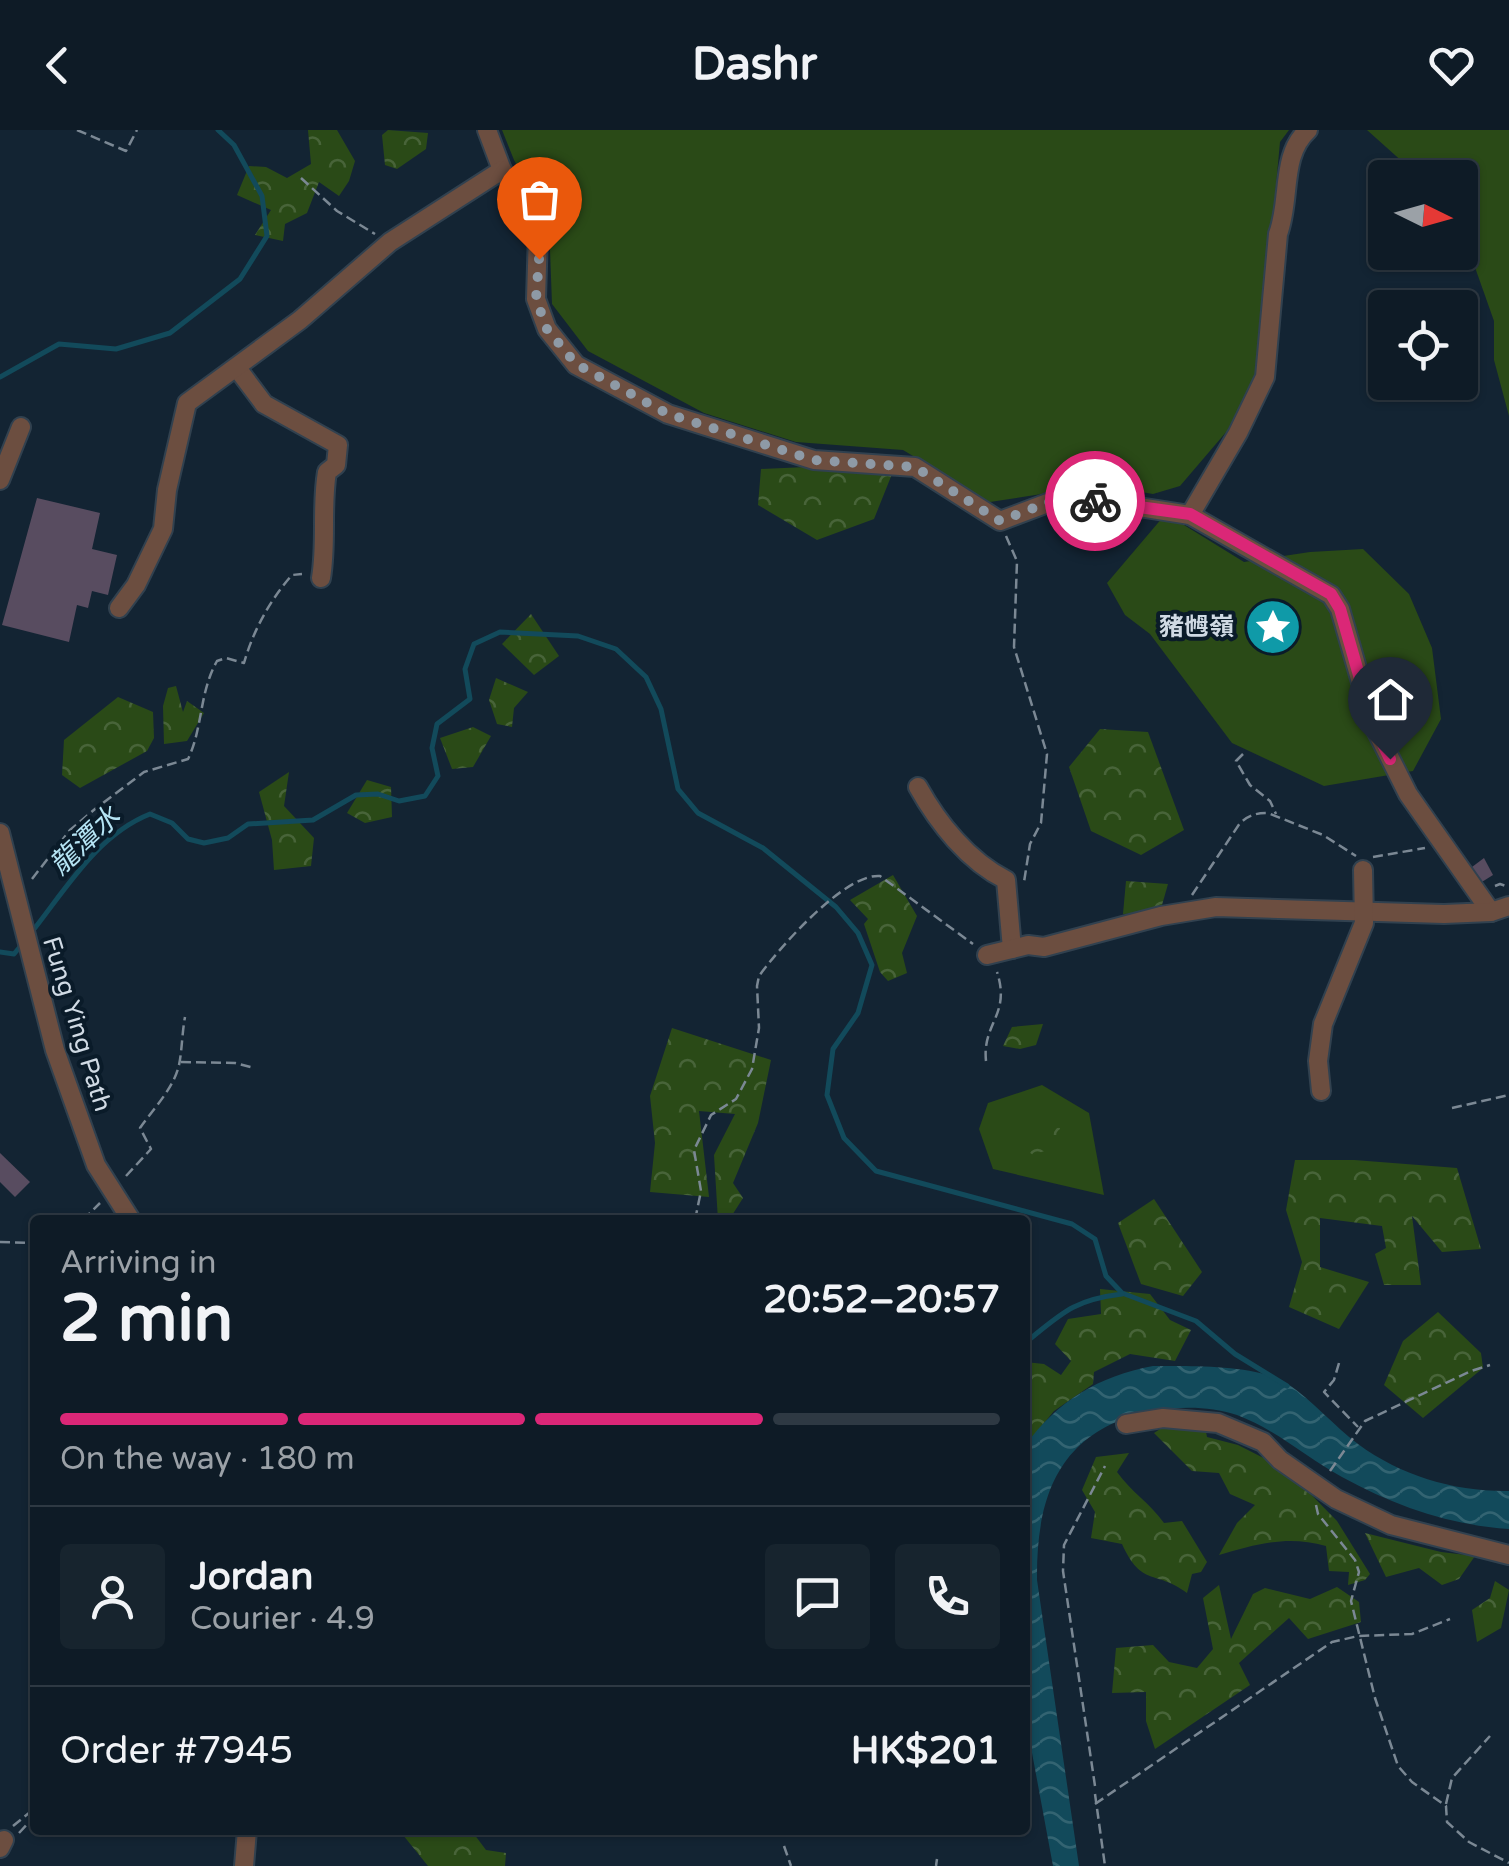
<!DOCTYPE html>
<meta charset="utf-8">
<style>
:root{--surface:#0e1b26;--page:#17242e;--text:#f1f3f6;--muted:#9ba1a7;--line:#2e3943;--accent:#db2777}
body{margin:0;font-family:"Varela Round","Noto Sans TC",sans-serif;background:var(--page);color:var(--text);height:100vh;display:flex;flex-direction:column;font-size:38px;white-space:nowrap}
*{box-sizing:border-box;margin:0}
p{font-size:32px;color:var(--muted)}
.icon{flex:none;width:55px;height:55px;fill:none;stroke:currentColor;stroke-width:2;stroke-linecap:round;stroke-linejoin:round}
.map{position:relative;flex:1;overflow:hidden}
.panel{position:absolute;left:30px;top:1085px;width:1000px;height:620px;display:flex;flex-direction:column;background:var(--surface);border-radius:10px;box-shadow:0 2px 8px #0004,0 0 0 2px var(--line)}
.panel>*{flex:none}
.needle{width:65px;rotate:95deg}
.tools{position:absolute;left:1368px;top:30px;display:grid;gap:20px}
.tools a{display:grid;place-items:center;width:110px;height:110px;border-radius:10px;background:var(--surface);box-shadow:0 2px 8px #0004,0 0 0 2px var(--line);font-size:50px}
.pin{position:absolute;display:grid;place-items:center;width:85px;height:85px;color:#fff;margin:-102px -42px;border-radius:50% 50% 50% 0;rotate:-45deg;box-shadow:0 0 10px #0007}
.pin .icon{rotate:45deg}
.courier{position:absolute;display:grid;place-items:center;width:100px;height:100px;margin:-50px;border:8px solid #db2777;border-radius:50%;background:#fff;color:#222;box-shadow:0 2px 12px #0007}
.headline em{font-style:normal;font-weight:700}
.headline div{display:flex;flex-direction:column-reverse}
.headline{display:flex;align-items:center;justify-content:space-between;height:170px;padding:0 30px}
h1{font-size:65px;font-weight:700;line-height:75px}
.bar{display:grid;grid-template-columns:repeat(4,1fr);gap:15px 10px;align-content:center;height:120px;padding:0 30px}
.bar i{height:12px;border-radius:8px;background:var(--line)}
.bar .selected{background:var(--accent)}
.bar p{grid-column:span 4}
.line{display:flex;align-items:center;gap:25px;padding:0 30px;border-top:2px solid var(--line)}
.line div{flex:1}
.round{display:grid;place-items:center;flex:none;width:105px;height:105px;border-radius:10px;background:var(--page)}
header{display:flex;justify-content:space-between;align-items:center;height:130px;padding:0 30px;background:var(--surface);font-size:45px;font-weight:700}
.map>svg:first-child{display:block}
.grass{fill:#2a4a17}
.forest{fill:url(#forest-crowns)}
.water{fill:url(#water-waves)}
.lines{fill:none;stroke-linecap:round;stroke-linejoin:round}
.stream{stroke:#124a5b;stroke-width:5}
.building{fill:#584c60}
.minor-casing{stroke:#31414f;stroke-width:22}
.path{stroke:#7b8894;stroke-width:2.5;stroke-dasharray:10 5;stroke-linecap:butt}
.minor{stroke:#6c4e40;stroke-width:18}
.done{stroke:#8e9aa6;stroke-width:10;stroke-dasharray:0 18}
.route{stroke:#db2777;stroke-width:12}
.labels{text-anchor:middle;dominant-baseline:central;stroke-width:8;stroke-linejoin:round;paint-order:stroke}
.poi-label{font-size:25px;font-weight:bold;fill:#d0dae4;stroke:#0a1b29;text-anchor:end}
.street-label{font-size:25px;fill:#d0dae4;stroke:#0a1b29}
.water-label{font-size:28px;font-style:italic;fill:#b5e4f4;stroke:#0a1b29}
</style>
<header><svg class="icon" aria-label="back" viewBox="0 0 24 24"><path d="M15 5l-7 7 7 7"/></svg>Dashr<svg class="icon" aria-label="heart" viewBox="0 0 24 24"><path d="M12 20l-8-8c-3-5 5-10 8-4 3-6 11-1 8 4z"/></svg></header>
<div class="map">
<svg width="1509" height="1736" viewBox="0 0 1509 1736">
<defs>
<pattern id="forest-crowns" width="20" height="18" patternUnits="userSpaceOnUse" patternTransform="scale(2.5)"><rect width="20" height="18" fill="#2a4a17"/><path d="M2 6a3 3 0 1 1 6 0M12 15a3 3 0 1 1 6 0" fill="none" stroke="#486439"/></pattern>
<pattern id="water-waves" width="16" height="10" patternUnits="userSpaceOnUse" patternTransform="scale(2.5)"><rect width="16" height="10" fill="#124a5b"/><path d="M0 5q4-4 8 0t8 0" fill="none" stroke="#336472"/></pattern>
</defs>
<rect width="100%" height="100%" fill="#132433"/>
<g class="grass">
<polygon points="502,0 1289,0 1280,12 1259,240 1227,301 1180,356 1153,364 1099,355 990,372 903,320 796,312 704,283 588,221 552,174 549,93 514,30"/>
<polygon points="1367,0 1509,0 1509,286 1494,230 1494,191 1460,95 1460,48 1428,47 1405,34"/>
<polygon points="1163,387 1184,395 1244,432 1310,422 1363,419 1409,464 1432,518 1441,589 1413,641 1324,656 1232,613 1150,504 1125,485 1107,453"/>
<polygon points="1042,955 1089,983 1104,1065 993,1039 979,999 988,973"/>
</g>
<g class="forest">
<polygon points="308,0 337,0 355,31 349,51 339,66 319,52 307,83 285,94 283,111 255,105 271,80 237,65 249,36 266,37 287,48 311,34"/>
<polygon points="388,0 428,3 426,19 397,39 385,35 382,5"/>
<polygon points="829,336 894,339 874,389 817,410 758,375 761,339"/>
<polygon points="531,484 559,526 534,545 502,514"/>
<polygon points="496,548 528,562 514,578 512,597 497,594 489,570"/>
<polygon points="176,556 183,582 187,571 204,583 187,611 164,614 163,576 168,558"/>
<polygon points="118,567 153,582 154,608 147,621 80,658 62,645 64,610"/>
<polygon points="473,597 491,606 473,637 452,639 440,608"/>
<polygon points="1100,599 1148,602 1184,700 1141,725 1091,701 1069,637"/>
<polygon points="289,642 284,676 314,708 311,736 274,740 272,710 259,662"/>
<polygon points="367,650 391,657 392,687 365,693 347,683"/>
<polygon points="893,745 917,786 902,823 907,843 888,851 880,842 864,794 868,789 850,770"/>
<polygon points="1126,751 1168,754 1160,782 1123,784"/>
<polygon points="1043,894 1036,915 1020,919 1003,916 1012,897"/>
<polygon points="672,898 771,930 758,993 733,1053 743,1068 729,1090 718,1090 714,1025 735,984 699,981 709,1067 650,1062 655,1013 650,966"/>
<polygon points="1034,996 1060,998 1056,1017 1033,1025 1021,1016"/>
<polygon points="1295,1030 1354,1030 1457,1038 1481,1119 1442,1122 1412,1086 1421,1155 1384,1155 1375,1124 1386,1118 1382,1096 1320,1088 1320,1137 1369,1152 1339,1199 1289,1177 1302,1132 1286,1080"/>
<polygon points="1154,1069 1202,1142 1183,1166 1141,1154 1118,1093"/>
<polygon points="1100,1159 1150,1164 1170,1190 1191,1200 1175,1231 1130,1224 1094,1242 1093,1254 1054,1281 1025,1316 1025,1232 1044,1234 1061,1245 1071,1231 1055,1214 1068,1189 1101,1184"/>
<polygon points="1438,1182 1481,1223 1483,1238 1423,1288 1384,1255 1403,1211"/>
<path d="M 1185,1283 L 1203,1286 L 1207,1307 L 1238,1315 L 1287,1340 L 1337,1391 L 1370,1444 L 1365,1450 L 1348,1455 L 1349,1442 L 1329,1441 L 1326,1416 C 1288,1405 1256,1414 1219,1425 L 1237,1393 L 1255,1375 L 1230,1364 L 1219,1343 L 1192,1341 L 1154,1303 Z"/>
<path d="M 1129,1323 L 1117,1342 C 1131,1362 1150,1373 1164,1393 L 1182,1391 L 1207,1432 L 1201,1442 L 1192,1444 L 1187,1463 C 1155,1439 1142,1458 1122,1414 L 1091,1408 L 1095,1382 L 1082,1360 L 1096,1327 Z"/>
<polygon points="1365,1403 1441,1422 1475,1426 1459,1449 1442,1455 1419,1438 1386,1447"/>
<polygon points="1495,1451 1509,1460 1501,1498 1477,1512 1472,1480 1490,1468"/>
<polygon points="1219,1455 1231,1509 1253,1464 1265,1458 1310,1469 1337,1457 1359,1472 1361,1492 1308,1509 1289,1488 1239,1533 1250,1555 1155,1619 1146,1591 1146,1562 1112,1563 1116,1518 1153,1515 1169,1532 1197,1538 1213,1519 1203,1468"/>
<polygon points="399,1700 471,1700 486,1720 506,1723 505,1736 428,1736"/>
</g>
<path class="water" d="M 1153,1236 C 1189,1236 1258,1234 1288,1254 C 1313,1271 1334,1296 1358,1314 C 1401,1346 1456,1362 1509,1361 L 1509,1399 C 1449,1395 1395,1376 1342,1347 C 1307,1328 1275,1299 1237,1285 C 1210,1276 1181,1276 1153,1281 C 1061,1299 1036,1363 1037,1450 L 1079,1736 L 1053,1736 L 1025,1585 L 1025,1316 C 1057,1271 1099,1246 1153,1236 Z"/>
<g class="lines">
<g class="stream">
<polyline points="0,247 59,214 116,219 170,203 240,149 267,106 262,66 234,15 218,0"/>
<path d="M 31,803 C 66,759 97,705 150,684 L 172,693 L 188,709 L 204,713 L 228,708 L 248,694 L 313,690 L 356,665 L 378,664 L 399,671 L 425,666 L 438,646 L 432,618 L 437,594 L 470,569 L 465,539 L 474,514 L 500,502 L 578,506 L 616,519 L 646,547 L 661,579 L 678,659 L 698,683 L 763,718 L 836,777 L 858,803 L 872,835 L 858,883 L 833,919 L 827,965 L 844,1008 L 876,1041 L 1072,1094 L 1095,1109 L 1106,1146 L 1122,1163 L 1196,1191 L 1235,1224 L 1287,1256"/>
<polyline points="0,822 14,824 24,812"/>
<path d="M 1025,1213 C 1062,1183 1073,1170 1122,1164"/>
</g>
</g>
<g class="building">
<polygon points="37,368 100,383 92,419 117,425 108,465 92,461 88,478 77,475 69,512 2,495"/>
<polygon points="1484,728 1493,745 1477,755 1468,740"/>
<polygon points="0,1023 30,1052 15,1067 0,1052"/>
</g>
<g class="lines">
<g class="minor-casing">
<g id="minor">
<polyline points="487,0 502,40 528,77 538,103 536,169 547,199 576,235 668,284 814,330 915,337 1000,391 1053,371 1081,368 1190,385 1331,465 1340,479 1373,594 1408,664 1491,782"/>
<path d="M 237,238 L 264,274 L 338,315 L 336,335 L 327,342 C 321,377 327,412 321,448"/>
<polyline points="0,350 21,297"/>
<path d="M 1190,385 L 1238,303 L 1265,247 L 1278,104 C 1291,70 1280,25 1308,0"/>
<polyline points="119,478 136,455 163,399 167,360 187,273 300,190 390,112 502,40"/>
<path d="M 918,657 C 938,693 968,731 1006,750 L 1012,819"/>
<polyline points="0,703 55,920 96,1035 131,1090"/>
<polyline points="987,825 1028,815 1044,817 1161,786 1216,777 1444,784 1491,782 1509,776"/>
<polyline points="1321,961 1318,931 1323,894 1364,793 1363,740"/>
<polyline points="1126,1294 1163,1288 1218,1293 1263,1312 1280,1330 1336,1369 1391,1395 1509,1425"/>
<polyline points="0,1718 4,1710"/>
<polyline points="244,1736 247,1700"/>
</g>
</g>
<g class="path">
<polyline points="77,0 126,21 137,0"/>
<polyline points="301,48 337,81 375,104"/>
<polyline points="1006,406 1017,431 1014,517 1047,624 1041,693 1030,714 1024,752"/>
<polyline points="1243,624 1236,631 1250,655 1270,671 1276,684"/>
<polyline points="1373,727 1425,718"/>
<path d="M 32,749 L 70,700 L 95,679 L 144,642 L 188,629 C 203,598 199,563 217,531 L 226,528 L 244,533 C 253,501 270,470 292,445 L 302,444"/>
<polyline points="1495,756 1500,754 1509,757"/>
<path d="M 1192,765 L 1240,693 C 1249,685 1256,683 1268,683 L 1323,705 L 1356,726"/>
<path d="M 986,931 C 982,893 1011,885 997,842"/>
<polyline points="181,932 235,933 254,938"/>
<polyline points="1452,978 1509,965"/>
<path d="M 126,1046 L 151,1019 L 140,998 C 153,979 174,958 179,935 C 182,921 182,903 185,887"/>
<polyline points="83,1090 100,1073"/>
<path d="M 695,1090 L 701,1061 L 694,1020 L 711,985 L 736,969 L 752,939 L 759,898 L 757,856 L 759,846 C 780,817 845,743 880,746 L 973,814"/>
<polyline points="0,1112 35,1113"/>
<polyline points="1339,1233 1334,1250 1324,1262 1358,1297"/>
<polyline points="1330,1341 1365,1291 1471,1241 1490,1235"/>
<polyline points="1316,1375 1318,1384 1355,1430 1359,1442 1351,1471 1375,1568 1398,1636 1412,1652 1446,1676 1447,1692 1469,1712 1509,1733"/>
<polyline points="1095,1656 1063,1441 1064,1415 1105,1336"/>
<polyline points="1095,1664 1105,1736"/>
<polyline points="1095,1674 1332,1512 1358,1506 1412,1504 1450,1489"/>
<polyline points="1446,1674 1452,1648 1490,1606"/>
<polyline points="13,1696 35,1678"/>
<polyline points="19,1703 35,1686"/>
<polyline points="784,1716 791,1736"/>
<polyline points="936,1736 937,1729"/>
</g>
<use href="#minor" class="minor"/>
</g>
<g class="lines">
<polyline class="done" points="539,129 536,169 547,199 576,234 668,284 814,330 915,337 1000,391 1052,371 1095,371"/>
<polyline class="route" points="1095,371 1190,384 1331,464 1340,479 1373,594 1390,629"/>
</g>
<defs>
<g id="sight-disc" transform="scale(2.875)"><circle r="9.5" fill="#0f9aa8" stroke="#0a1b29"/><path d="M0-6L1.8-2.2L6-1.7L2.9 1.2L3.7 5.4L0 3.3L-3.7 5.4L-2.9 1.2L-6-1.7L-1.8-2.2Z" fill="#fff"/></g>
</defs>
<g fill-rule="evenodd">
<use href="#sight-disc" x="1273" y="497"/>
</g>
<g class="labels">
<g class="poi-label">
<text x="1234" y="497">豬乸嶺</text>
</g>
<g class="street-label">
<text transform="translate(77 894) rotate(73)">Fung Ying Path</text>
</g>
<g class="water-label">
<text transform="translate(85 711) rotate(-43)">龍潭水</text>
</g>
</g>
</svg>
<div class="tools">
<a><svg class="needle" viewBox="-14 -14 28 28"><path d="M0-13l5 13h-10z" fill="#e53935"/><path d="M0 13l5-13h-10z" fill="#9ba1a7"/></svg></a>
<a><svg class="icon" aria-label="locate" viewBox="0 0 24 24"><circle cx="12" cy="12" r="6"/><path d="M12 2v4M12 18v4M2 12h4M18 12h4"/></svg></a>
</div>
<div class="pin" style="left:539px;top:129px;background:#ea580c"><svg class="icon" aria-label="bag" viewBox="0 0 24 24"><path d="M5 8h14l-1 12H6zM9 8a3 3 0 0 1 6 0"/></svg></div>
<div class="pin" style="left:1390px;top:629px;background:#1f2937"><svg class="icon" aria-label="home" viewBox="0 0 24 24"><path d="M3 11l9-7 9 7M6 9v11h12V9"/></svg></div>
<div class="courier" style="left:1095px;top:371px"><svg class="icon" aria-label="bike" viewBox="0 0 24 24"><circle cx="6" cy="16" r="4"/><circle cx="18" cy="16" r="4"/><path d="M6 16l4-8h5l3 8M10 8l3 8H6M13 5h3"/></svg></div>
<section class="panel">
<div class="headline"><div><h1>2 min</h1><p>Arriving in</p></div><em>20:52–20:57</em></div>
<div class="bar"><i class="selected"></i><i class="selected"></i><i class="selected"></i><i></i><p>On the way · 180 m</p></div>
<div class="line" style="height:180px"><a class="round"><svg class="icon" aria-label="person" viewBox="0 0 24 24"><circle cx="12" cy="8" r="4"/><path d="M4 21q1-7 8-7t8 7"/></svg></a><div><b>Jordan</b><p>Courier · 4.9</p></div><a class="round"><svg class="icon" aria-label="chat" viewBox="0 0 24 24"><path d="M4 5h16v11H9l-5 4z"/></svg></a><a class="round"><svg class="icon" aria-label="phone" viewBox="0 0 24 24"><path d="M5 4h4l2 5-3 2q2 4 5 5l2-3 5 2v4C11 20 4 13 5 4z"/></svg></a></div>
<div class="line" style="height:130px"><div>Order #7945</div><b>HK$201</b></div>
</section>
</div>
